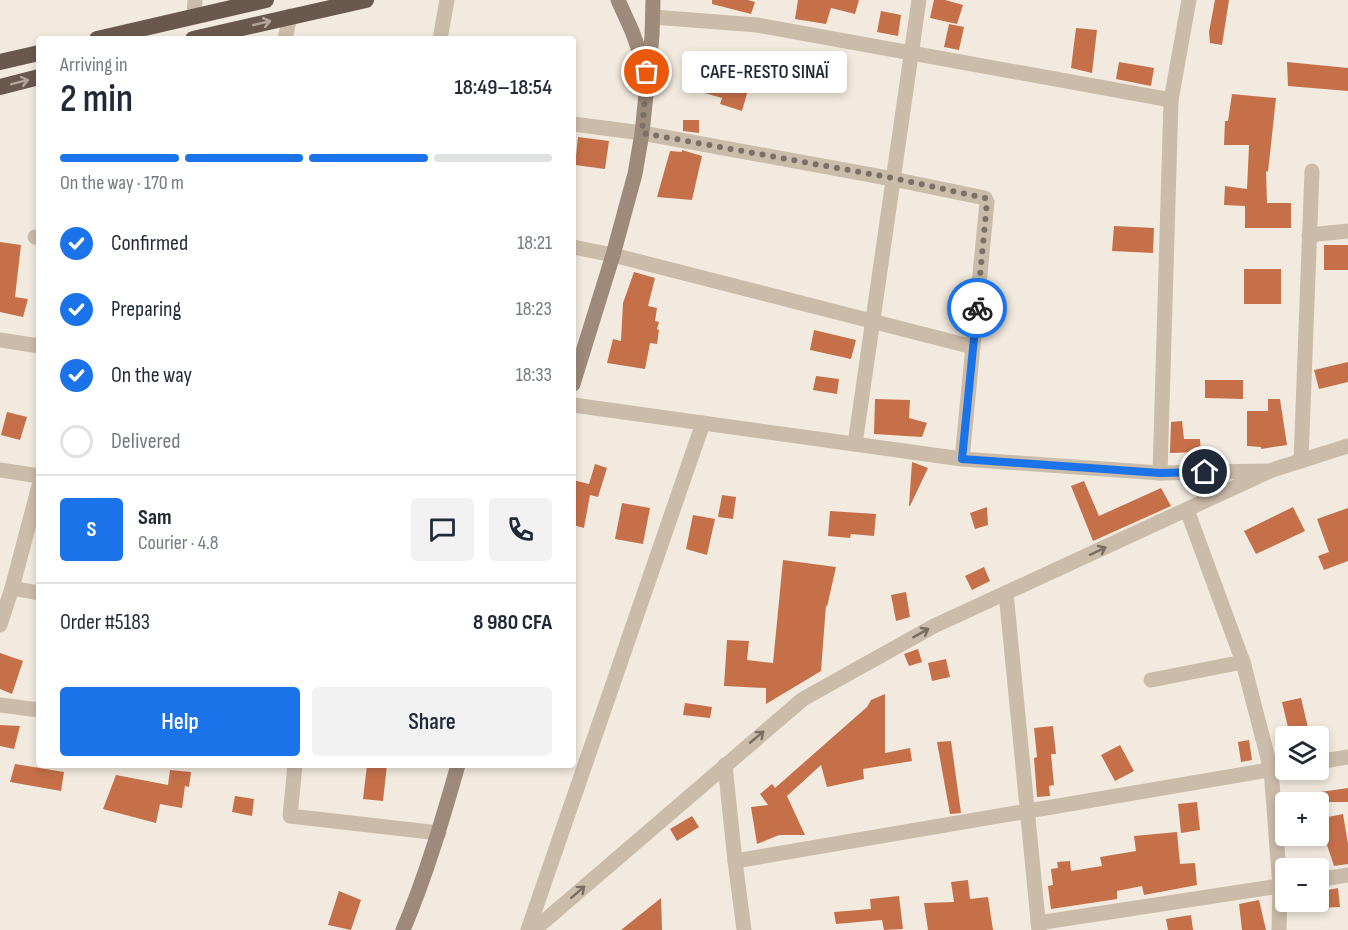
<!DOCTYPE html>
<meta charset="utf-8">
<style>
:root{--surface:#fff;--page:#f2f2f3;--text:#1f2937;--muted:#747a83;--line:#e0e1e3;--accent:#1a73e8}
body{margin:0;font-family:"Sofia Sans Condensed",sans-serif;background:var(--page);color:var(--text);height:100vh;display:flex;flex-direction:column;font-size:22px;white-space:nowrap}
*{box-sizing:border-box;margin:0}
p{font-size:20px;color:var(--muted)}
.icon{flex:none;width:33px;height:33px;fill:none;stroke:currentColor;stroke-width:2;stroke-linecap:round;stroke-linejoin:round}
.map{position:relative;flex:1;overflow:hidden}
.details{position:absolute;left:36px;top:36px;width:540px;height:732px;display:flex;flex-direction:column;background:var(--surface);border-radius:6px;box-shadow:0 3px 9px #0003}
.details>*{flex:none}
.tools{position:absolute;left:1275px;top:726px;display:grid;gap:12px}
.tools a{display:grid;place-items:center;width:54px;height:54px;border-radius:6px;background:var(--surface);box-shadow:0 3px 9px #0003;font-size:30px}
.pin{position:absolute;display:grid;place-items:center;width:51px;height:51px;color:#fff;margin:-26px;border:3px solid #fff;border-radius:50%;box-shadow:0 2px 6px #0007}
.courier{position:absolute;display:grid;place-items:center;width:60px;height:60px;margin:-30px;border:4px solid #1a73e8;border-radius:50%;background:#fff;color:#222;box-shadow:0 2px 8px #0007}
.bubble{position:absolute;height:42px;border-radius:6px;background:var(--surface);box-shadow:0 3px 9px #0003;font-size:20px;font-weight:600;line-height:42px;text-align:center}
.headline em{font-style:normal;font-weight:600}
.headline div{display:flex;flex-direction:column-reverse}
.headline{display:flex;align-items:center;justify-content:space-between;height:102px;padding:0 24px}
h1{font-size:39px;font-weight:600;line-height:45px}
.bar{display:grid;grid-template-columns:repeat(4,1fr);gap:9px 6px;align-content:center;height:72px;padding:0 24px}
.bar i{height:8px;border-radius:4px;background:var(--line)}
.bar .on{background:var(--accent)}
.bar p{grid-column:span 4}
.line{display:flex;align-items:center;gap:15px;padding:0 24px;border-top:2px solid var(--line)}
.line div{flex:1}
.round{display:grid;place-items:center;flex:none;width:63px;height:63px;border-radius:6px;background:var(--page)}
ol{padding:0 24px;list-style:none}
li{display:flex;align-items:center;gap:18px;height:66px}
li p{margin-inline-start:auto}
li .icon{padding:6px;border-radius:50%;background:var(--accent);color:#fff;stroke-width:4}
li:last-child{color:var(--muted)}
li i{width:33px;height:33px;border:3px solid var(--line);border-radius:50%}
.primary-button{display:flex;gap:12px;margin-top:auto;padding:12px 24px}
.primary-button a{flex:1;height:69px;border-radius:6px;background:var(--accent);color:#fff;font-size:24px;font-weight:600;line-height:69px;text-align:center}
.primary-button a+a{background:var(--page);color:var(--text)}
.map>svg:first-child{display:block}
.building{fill:#c57049}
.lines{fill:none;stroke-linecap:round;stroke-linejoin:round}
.minor{stroke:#cbbba9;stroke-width:15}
.tertiary{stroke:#cbbba9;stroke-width:15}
.secondary{stroke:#9e8a7a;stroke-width:15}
.trunk{stroke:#6a584d;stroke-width:16}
.oneway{stroke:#b2a69c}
.oneway2{stroke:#7a6e63}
.done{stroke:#797068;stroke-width:6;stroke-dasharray:0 10.8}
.route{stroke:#1a73e8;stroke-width:8}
</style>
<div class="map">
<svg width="1348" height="930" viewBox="0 0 1348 930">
<rect width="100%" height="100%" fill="#f2eade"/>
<g class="building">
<polygon points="712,0 748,0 755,2 751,14 712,4"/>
<polygon points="798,0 859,0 855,14 831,8 826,24 795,19"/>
<polygon points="934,0 945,0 963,5 957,24 930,18"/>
<polygon points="1215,0 1229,0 1222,45 1210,43 1209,32"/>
<polygon points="881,11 901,15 898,36 877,32"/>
<polygon points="949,24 964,27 959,50 944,47"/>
<polygon points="1076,28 1097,30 1092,73 1071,68"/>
<polygon points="1119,62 1154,68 1151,86 1116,79"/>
<polygon points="1287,62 1348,68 1348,91 1288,86"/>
<polygon points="693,71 726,82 727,76 750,83 742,111 720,104 722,98 687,88"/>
<polygon points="1232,94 1276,98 1268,172 1266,171 1267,203 1291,203 1291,228 1245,228 1245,206 1224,205 1225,186 1247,189 1249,145 1224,145 1225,121 1228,121"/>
<polygon points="683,120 699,120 699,133 683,131"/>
<polygon points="578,137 609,141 605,169 575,165"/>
<polygon points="682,150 702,156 692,200 657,197 670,151 682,152"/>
<polygon points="1114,226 1154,228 1153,253 1112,251"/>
<polygon points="0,242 21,245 15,297 28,299 23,317 0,312"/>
<rect x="1324" y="245" width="24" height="25"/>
<rect x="1244" y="269" width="37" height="35"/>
<polygon points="634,272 655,278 648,306 657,308 655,321 659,322 657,329 659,330 657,344 650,343 645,369 607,363 613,339 621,341 623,303"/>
<polygon points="814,330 856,340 851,359 810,350"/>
<polygon points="1348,362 1348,382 1319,389 1314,370"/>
<polygon points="816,376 839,379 837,394 813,390"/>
<polygon points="1205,380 1243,380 1243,399 1205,398"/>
<polygon points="875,399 910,400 909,418 927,423 922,437 874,434"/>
<polygon points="1268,399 1280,399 1287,445 1261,449 1261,447 1247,446 1247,411 1268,411"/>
<polygon points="7,412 27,417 20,440 1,435"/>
<polygon points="1182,421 1184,439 1200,439 1201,452 1170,453 1171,422"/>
<polygon points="912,462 928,468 910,506 909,506"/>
<polygon points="595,464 607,468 598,497 590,495 584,528 573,525 573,480 589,484"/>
<polygon points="1084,481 1099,516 1161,488 1171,506 1093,541 1071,486"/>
<polygon points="722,495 736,497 733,519 718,517"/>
<polygon points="622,503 650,508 643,544 615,539"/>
<polygon points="987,507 988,525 975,529 970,513"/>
<polygon points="1293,507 1305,531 1256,554 1244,531"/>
<polygon points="1348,508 1348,561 1324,570 1318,556 1329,552 1317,519"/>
<polygon points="830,511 876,514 874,536 851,534 850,538 828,536"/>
<polygon points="693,515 715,519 707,555 686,549"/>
<polygon points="783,560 836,567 827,607 826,605 821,671 766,704 766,688 724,686 727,640 749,641 747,660 773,663"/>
<polygon points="984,567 990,581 972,590 965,576"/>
<polygon points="906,592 910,617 896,621 891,595"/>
<polygon points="918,649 922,662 909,666 904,654"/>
<polygon points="0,653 23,661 12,694 0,689"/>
<polygon points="946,659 950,677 932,681 928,663"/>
<polygon points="885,694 885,753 910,748 912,761 863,769 864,779 827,787 821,765 787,796 805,835 779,835 757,844 751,807 768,805 760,794 772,784 775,788 867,707 871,700"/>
<polygon points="1301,698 1310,736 1290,736 1282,702"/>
<polygon points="685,703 712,707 710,718 683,715"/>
<polygon points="0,725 20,726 14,749 0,746"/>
<polygon points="1053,726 1056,754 1051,754 1054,785 1049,786 1050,796 1037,797 1034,758 1037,757 1034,728"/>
<polygon points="1249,740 1252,760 1241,762 1238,742"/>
<polygon points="951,741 961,813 950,814 937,742"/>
<polygon points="1120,745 1134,771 1115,781 1101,755"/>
<polygon points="15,764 64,772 61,791 10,782"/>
<polygon points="367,765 387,765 383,801 363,799"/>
<polygon points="170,770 191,772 189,787 185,786 182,808 160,804 156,823 103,809 116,775 168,785"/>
<polygon points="1348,788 1348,802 1300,802 1299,795"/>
<polygon points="235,796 254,799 252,816 232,812"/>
<polygon points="1197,802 1200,830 1181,833 1178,804"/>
<polygon points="1343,814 1348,844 1348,864 1334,866 1322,830 1318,831 1318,819"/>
<polygon points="692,816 699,827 677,841 670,829"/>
<polygon points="1177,832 1180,864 1195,863 1197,885 1144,895 1142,886 1117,891 1117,899 1051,909 1048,886 1053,885 1051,869 1058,868 1057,862 1070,861 1071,871 1102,866 1100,857 1136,851 1134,836"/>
<polygon points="968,880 970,899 988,897 993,930 928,930 924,903 954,902 951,882"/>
<polygon points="1338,888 1340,907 1318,908 1318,892"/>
<polygon points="339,891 361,900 351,930 328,925"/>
<polygon points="899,896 903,929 884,930 882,920 836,924 834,912 871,909 870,899"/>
<polygon points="661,898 662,930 621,930"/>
<polygon points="1259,900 1266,930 1242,930 1239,904"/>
<polygon points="1191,915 1193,930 1168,930 1166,919"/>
</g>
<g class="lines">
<g class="minor">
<polyline points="194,16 195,0"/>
<polyline points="653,17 757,25 1171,100"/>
<polyline points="285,39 290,16"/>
<polyline points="440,39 447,0"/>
<polyline points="573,124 642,133 893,179 985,198 987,202 962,459"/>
<polyline points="1309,235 1348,231"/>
<polyline points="35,237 39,238"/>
<polyline points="573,247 613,255 973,347"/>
<polyline points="855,444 919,0"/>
<polyline points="1301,461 1312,171"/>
<polyline points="0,470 39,476"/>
<polyline points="1160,473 1171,100 1189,0"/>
<polyline points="1187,510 1243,662 1271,770 1280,886 1279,930"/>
<polyline points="12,588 39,593"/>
<polyline points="1006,593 1039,930"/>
<polyline points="0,625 12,588 39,486"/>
<polyline points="1151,680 1243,662"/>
<polyline points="0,705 39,710"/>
<polyline points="1318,762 1348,757"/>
<polyline points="295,765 290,816 439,833"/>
<polyline points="725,765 735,861 1286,767"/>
<polyline points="735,861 744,930"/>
<polyline points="1318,880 1348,875"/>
<polyline points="1038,923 1286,885"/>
<polyline points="528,930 703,423"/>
</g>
<g class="tertiary">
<polyline points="0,340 39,346"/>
<polyline points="573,405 962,459 1160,473 1266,471"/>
<polyline points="534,930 803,699 934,626 1272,470 1348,446"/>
</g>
<g class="secondary">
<polyline points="618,0 632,31 646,70"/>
<polyline points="573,384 613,255 635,174 642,133 652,36 653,0"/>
<path d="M 403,930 C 426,876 442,821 458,765"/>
</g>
<g class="trunk">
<polyline points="97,39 266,0"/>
<polyline points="193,39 366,0"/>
<polyline points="0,62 39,53"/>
<polyline points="0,87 39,77"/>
</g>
</g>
<defs><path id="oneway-shaft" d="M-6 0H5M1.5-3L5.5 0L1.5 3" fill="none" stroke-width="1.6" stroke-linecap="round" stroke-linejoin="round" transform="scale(1.5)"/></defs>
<g class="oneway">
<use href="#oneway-shaft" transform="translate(262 23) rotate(-13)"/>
<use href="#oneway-shaft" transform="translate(20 82) rotate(-14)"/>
</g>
<g class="oneway2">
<use href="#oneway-shaft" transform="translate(1098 551) rotate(-25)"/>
<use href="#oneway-shaft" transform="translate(921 633) rotate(-29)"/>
<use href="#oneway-shaft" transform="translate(757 737) rotate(-40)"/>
<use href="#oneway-shaft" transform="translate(578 892) rotate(-41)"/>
</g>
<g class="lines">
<polyline class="done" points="647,72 642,133 893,178 985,198 987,202 977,308"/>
<polyline class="route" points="977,308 962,459 1160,473 1205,472"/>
</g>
</svg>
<div class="tools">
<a><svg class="icon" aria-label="layers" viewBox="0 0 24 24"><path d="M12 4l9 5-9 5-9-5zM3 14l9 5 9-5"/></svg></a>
<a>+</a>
<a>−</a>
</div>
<div class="pin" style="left:647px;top:72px;background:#ea580c"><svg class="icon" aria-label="bag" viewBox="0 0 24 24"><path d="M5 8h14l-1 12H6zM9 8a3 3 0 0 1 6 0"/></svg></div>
<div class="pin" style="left:1205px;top:472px;background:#1f2937"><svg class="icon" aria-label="home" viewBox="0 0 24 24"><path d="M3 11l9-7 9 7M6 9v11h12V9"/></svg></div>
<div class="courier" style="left:977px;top:308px"><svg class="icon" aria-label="bike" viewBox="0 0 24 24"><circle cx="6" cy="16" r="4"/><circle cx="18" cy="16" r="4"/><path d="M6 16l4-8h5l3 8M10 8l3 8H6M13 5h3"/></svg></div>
<div class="bubble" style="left:682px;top:51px;width:165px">CAFE-RESTO SINAÏ</div>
<section class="details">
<div class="headline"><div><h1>2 min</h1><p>Arriving in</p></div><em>18:49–18:54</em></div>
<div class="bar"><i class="on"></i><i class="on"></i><i class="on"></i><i></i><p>On the way · 170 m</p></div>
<ol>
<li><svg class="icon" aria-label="check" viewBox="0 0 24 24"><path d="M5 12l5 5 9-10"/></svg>Confirmed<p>18:21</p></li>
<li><svg class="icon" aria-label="check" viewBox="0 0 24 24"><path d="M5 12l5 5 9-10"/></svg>Preparing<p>18:23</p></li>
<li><svg class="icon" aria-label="check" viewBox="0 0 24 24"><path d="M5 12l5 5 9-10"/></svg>On the way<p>18:33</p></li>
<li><i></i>Delivered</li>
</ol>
<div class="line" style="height:108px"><b class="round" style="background:var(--accent);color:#fff">S</b><div><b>Sam</b><p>Courier · 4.8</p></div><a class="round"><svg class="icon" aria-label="chat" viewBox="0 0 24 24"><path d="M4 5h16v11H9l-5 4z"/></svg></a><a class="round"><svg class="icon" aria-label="phone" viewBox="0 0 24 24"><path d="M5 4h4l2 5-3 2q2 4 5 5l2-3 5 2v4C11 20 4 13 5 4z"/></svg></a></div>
<div class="line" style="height:78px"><div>Order #5183</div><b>8 980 CFA</b></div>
<div class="primary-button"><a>Help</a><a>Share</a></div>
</section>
</div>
